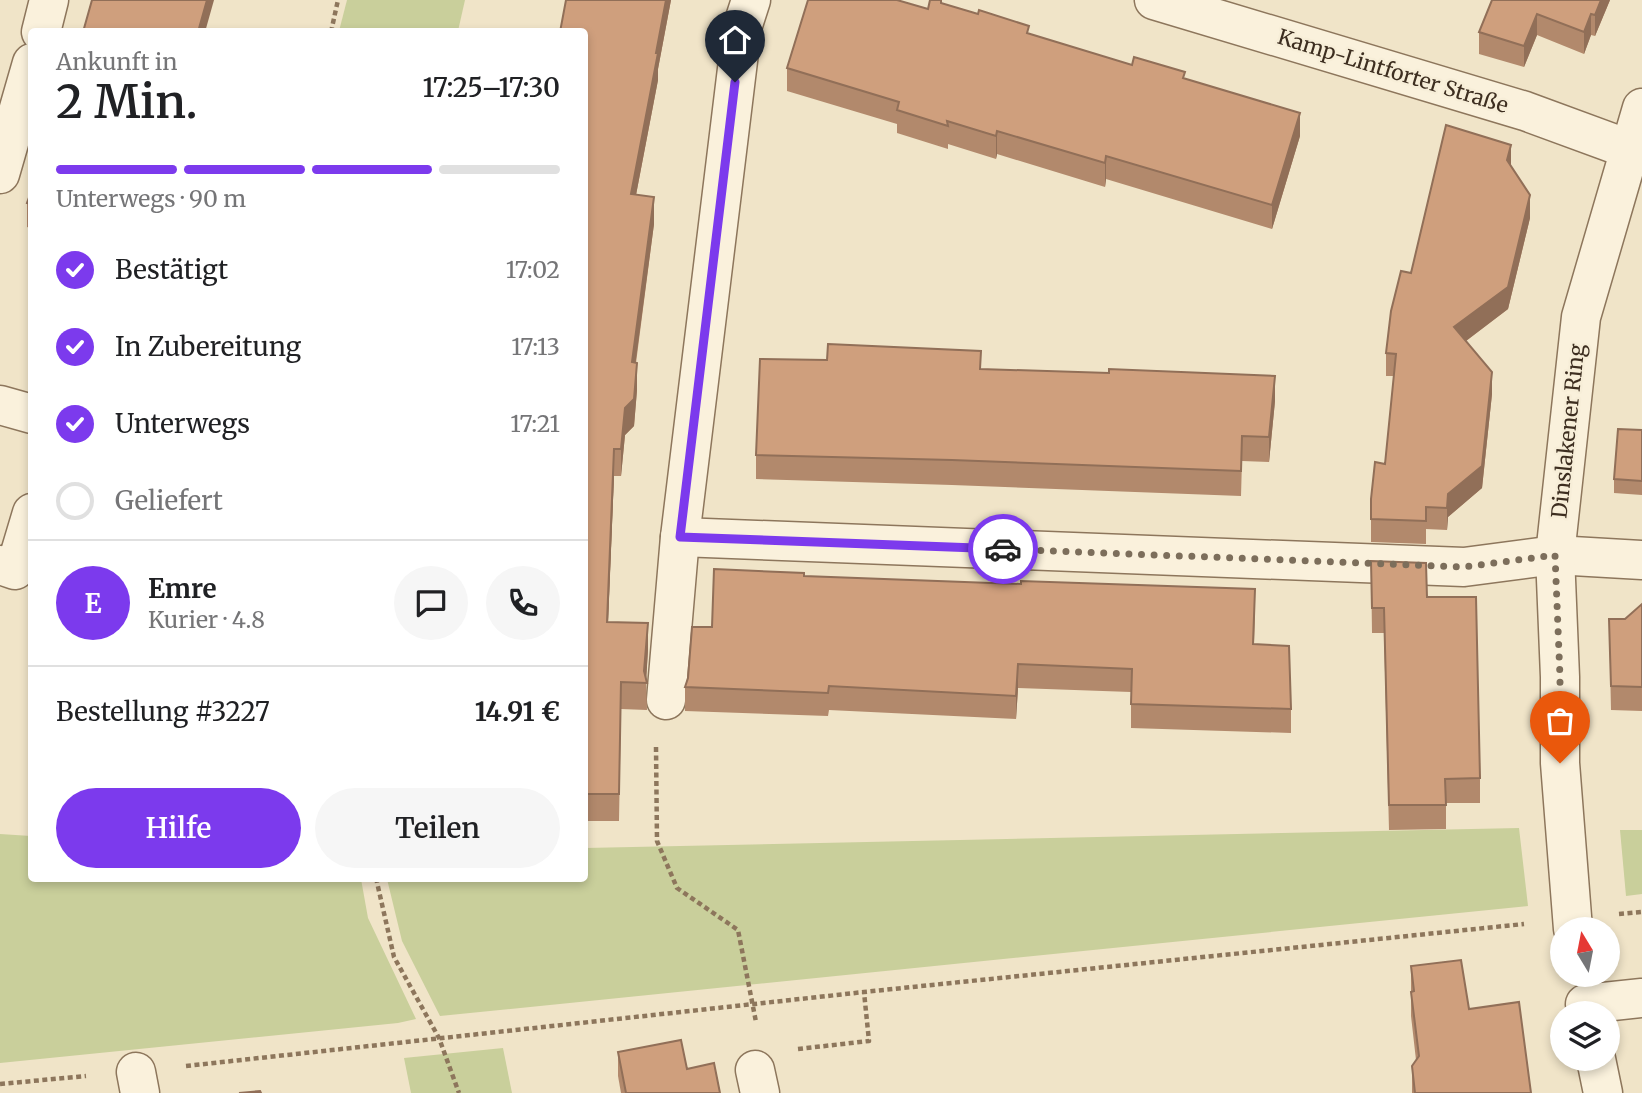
<!DOCTYPE html>
<html lang="de">
<meta charset="utf-8">
<style>
:root{--surface:#fff;--page:#f6f6f6;--text:#202124;--muted:#757577;--line:#e0e0e0;--accent:#7c3aed}
body{margin:0;font-family:Merriweather,serif;background:var(--page);color:var(--text);height:100vh;display:flex;flex-direction:column;font-size:26px;white-space:nowrap}
*{box-sizing:border-box;margin:0}
p{font-size:23px;color:var(--muted)}
.icon{flex:none;width:38px;height:38px;fill:none;stroke:currentColor;stroke-width:2;stroke-linecap:round;stroke-linejoin:round}
.map{position:relative;flex:1;overflow:hidden}
.sheet{position:absolute;left:28px;top:28px;width:560px;height:854px;display:flex;flex-direction:column;background:var(--surface);border-radius:7px;box-shadow:0 4px 10px #0003}
.sheet>*{flex:none}
.needle{width:46px;rotate:350deg}
.controls{position:absolute;left:1550px;top:917px;display:grid;gap:14px}
.controls a{display:grid;place-items:center;width:70px;height:70px;border-radius:50%;background:var(--surface);box-shadow:0 4px 10px #0003;font-size:35px}
.pin{position:absolute;display:grid;place-items:center;width:60px;height:60px;color:#fff;margin:-72px -30px;border-radius:50% 50% 50% 0;rotate:-45deg;box-shadow:0 0 7px #0007}
.pin .icon{rotate:45deg}
.courier{position:absolute;display:grid;place-items:center;width:70px;height:70px;margin:-35px;border:5px solid #7c3aed;border-radius:50%;background:#fff;color:#222;box-shadow:0 2px 9px #0007}
.overview em{font-style:normal;font-weight:600}
.overview div{display:flex;flex-direction:column-reverse}
.overview{display:flex;align-items:center;justify-content:space-between;height:119px;padding:0 28px}
h1{font-size:46px;font-weight:600;line-height:52px}
.bar{display:grid;grid-template-columns:repeat(4,1fr);gap:10px 7px;align-content:center;height:84px;padding:0 28px}
.bar i{height:9px;border-radius:5px;background:var(--line)}
.bar .selected{background:var(--accent)}
.bar p{grid-column:span 4}
.line{display:flex;align-items:center;gap:18px;padding:0 28px;border-top:2px solid var(--line)}
.line div{flex:1}
.round{display:grid;place-items:center;flex:none;width:74px;height:74px;border-radius:37px;background:var(--page)}
ol{padding:0 28px;list-style:none}
li{display:flex;align-items:center;gap:21px;height:77px}
li p{margin-inline-start:auto}
li .icon{padding:7px;border-radius:50%;background:var(--accent);color:#fff;stroke-width:4}
li:last-child{color:var(--muted)}
li i{width:38px;height:38px;border:4px solid var(--line);border-radius:50%}
.action{display:flex;gap:14px;margin-top:auto;padding:14px 28px}
.action a{flex:1;height:80px;border-radius:42px;background:var(--accent);color:#fff;font-size:28px;font-weight:600;line-height:80px;text-align:center}
.action a+a{background:var(--page);color:var(--text)}
.map>svg:first-child{display:block}
.grass{fill:#c9cf9b}
.lines{fill:none;stroke-linecap:round;stroke-linejoin:round}
.street-casing{stroke:#8d765c;stroke-width:41}
.path{stroke:#8d765c;stroke-width:4.5;stroke-dasharray:5 3.5;stroke-linecap:butt}
.street{stroke:#faf1dc;stroke-width:38}
.wall{fill:#b2896c}
.shaded-wall{fill:#916f58}
.building{fill:#cf9f7d;stroke:#916f58;stroke-width:2}
.done{stroke:#7c6e5b;stroke-width:7;stroke-dasharray:0 12.6}
.route{stroke:#7c3aed;stroke-width:9}
.labels{text-anchor:middle;dominant-baseline:central;stroke-width:5;stroke-linejoin:round;paint-order:stroke}
.street-label{font-size:21px;fill:#3d2e20;stroke:#f7eed8}
</style>
<div class="map">
<svg width="1642" height="1093" viewBox="0 0 1642 1093">
<rect width="100%" height="100%" fill="#f0e4c8"/>
<g class="grass">
<polygon points="347,0 465,0 458,31 339,31"/>
<polygon points="1519,828 1528,906 440,1016 402,941 387,879 584,878 585,848"/>
<polygon points="1620,830 1642,830 1642,894 1626,896"/>
<polygon points="0,834 31,836 32,878 361,879 368,918 416,1019 398,1023 0,1063"/>
<polygon points="503,1048 512,1093 411,1093 404,1058"/>
</g>
<g class="lines">
<g class="street-casing">
<g id="street">
<polyline points="1154,0 1525,111 1642,154"/>
<polyline points="41,32 49,0"/>
<polyline points="0,174 32,63"/>
<polyline points="0,405 32,414"/>
<polyline points="680,537 1464,567 1555,555 1642,560"/>
<polyline points="0,565 15,570 32,513"/>
<polyline points="666,700 680,537 742,28 751,0"/>
<polyline points="1573,929 1560,763 1560,677 1555,555 1581,317 1642,108"/>
<polyline points="1585,1004 1642,998"/>
<polyline points="1596,1059 1603,1093"/>
<polyline points="755,1070 760,1093"/>
<polyline points="136,1072 140,1093"/>
</g>
</g>
<g class="path">
<polyline points="331,32 338,0"/>
<polyline points="656,747 657,841 677,888 738,930 756,1022"/>
<polyline points="376,878 394,957 439,1038 459,1093"/>
<polyline points="1619,914 1642,912"/>
<polyline points="798,1049 869,1041 864,992"/>
<polyline points="186,1066 864,992 1524,924"/>
<polyline points="0,1084 86,1076"/>
</g>
<use href="#street" class="street"/>
</g>
<g class="wall">
<polygon points="566,0 671,0 658,69 658,80 636,195 654,224 636,363 637,390 634,426 625,435 621,476 614,476 608,622 648,650 646,679 647,710 621,709 619,821 584,821 584,32"/>
<polygon points="1492,0 1610,0 1595,36 1591,35 1584,54 1537,35 1524,67 1479,54 1479,32"/>
<polygon points="941,3 1029,34 1132,65 1185,79 1300,136 1272,229 1106,179 1105,187 997,154 996,159 948,144 948,149 897,133 897,124 787,91 787,68"/>
<polygon points="1511,166 1530,218 1508,309 1466,341 1492,394 1482,488 1448,517 1447,530 1426,529 1426,544 1371,542 1371,499 1385,464 1394,376 1386,376 1386,353 1411,273"/>
<polygon points="32,189 32,229 27,227 27,203"/>
<polygon points="827,360 981,369 1275,401 1269,462 1242,461 1241,496 952,485 756,479 756,455"/>
<polygon points="1642,430 1642,495 1614,493 1614,479"/>
<polygon points="1371,561 1427,597 1480,778 1480,803 1446,803 1446,829 1389,830 1384,633 1372,633"/>
<polygon points="804,576 1255,613 1254,644 1291,709 1291,733 1131,728 1131,692 1018,688 1016,719 829,710 828,716 685,711 685,687 712,627"/>
<polygon points="1642,604 1642,711 1611,710 1609,619 1625,619"/>
<polygon points="1411,966 1469,1009 1531,1093 1412,1093 1412,1066 1416,1060 1411,1016"/>
<polygon points="618,1052 720,1093 621,1093 618,1076"/>
</g>
<g class="shaded-wall">
<polygon points="207,0 214,0 205,32 198,32"/>
<polygon points="666,0 671,0 658,69 658,80 631,221 631,194"/>
<polygon points="1601,0 1610,0 1595,36 1595,15"/>
<polygon points="1537,14 1537,35 1524,67 1524,46"/>
<polygon points="1591,14 1591,35 1584,54 1584,32"/>
<polygon points="1300,113 1300,136 1272,229 1272,205"/>
<polygon points="997,131 997,154 996,159 996,136"/>
<polygon points="1511,145 1511,167 1507,160"/>
<polygon points="1106,156 1106,179 1105,187 1105,163"/>
<polygon points="1530,195 1530,218 1508,309 1454,350 1454,327"/>
<polygon points="654,197 654,224 632,389 632,362"/>
<polygon points="637,363 637,390 634,426 625,435 621,476 621,449 625,408"/>
<polygon points="1492,372 1492,394 1482,488 1448,517 1447,530 1447,508 1448,494"/>
<polygon points="1275,376 1275,401 1269,462 1269,437"/>
<polygon points="614,449 614,476 607,649 607,622"/>
<polygon points="648,623 648,650 646,683 644,671"/>
<polygon points="1018,664 1018,688 1016,719 1016,696"/>
</g>
<g class="building">
<polygon points="92,0 207,0 198,32 83,32"/>
<polygon points="566,0 666,0 656,53 658,53 631,194 654,197 632,362 637,363 634,399 625,408 621,449 614,449 607,622 648,623 644,671 647,683 621,682 619,794 584,794 584,32 560,32"/>
<polygon points="808,0 897,0 928,9 930,0 941,0 941,3 978,14 979,10 1029,26 1027,33 1132,65 1134,57 1185,72 1183,78 1300,113 1272,205 1106,156 1105,163 997,131 996,136 947,121 948,126 897,110 899,102 787,68"/>
<polygon points="1492,0 1601,0 1595,15 1591,14 1584,32 1537,14 1524,46 1479,32"/>
<polygon points="1446,125 1511,145 1507,160 1530,195 1508,287 1454,327 1492,372 1482,466 1448,494 1447,508 1426,507 1426,521 1371,519 1371,499 1375,462 1385,464 1396,354 1386,353 1391,311 1401,271 1411,273"/>
<polygon points="32,189 32,204 27,203"/>
<polygon points="828,344 981,351 980,369 1109,373 1109,369 1275,376 1269,437 1242,436 1241,471 952,460 756,455 760,359 827,360"/>
<polygon points="1618,429 1642,430 1642,481 1614,479"/>
<polygon points="1371,561 1426,563 1427,597 1476,597 1480,778 1445,779 1446,805 1389,805 1384,608 1372,608"/>
<polygon points="714,569 804,573 804,576 1021,584 1021,581 1255,589 1253,644 1289,646 1291,709 1131,704 1132,669 1018,664 1016,696 829,686 828,693 685,687 688,678 692,627 712,627"/>
<polygon points="1642,604 1642,687 1611,686 1609,619 1625,619"/>
<polygon points="1461,960 1469,1009 1519,1002 1531,1093 1415,1093 1412,1066 1419,1056 1411,992 1414,991 1411,966"/>
<polygon points="681,1040 687,1069 714,1063 720,1093 626,1093 618,1052"/>
<polygon points="260,1091 261,1093 239,1093"/>
</g>
<g class="lines">
<polyline class="done" points="1003,549 1464,567 1555,555 1560,677 1560,763"/>
<polyline class="route" points="735,82 680,537 1003,549"/>
</g>
<g class="labels">
<g class="street-label">
<text transform="translate(1393 71) rotate(17)">Kamp-Lintforter Straße</text>
<text transform="translate(1568 431) rotate(-84)">Dinslakener Ring</text>
</g>
</g>
</svg>
<div class="controls">
<a><svg class="needle" viewBox="-14 -14 28 28"><path d="M0-13l5 13h-10z" fill="#e53935"/><path d="M0 13l5-13h-10z" fill="#757577"/></svg></a>
<a><svg class="icon" aria-label="layers" viewBox="0 0 24 24"><path d="M12 4l9 5-9 5-9-5zM3 14l9 5 9-5"/></svg></a>
</div>
<div class="pin" style="left:1560px;top:763px;background:#ea580c"><svg class="icon" aria-label="bag" viewBox="0 0 24 24"><path d="M5 8h14l-1 12H6zM9 8a3 3 0 0 1 6 0"/></svg></div>
<div class="pin" style="left:735px;top:82px;background:#1f2937"><svg class="icon" aria-label="home" viewBox="0 0 24 24"><path d="M3 11l9-7 9 7M6 9v11h12V9"/></svg></div>
<div class="courier" style="left:1003px;top:549px"><svg class="icon" aria-label="car" viewBox="0 0 24 24"><path d="M5 17H2v-5l4-1 3-4h7l3 4 3 1v5h-3M9 17h6M6 11h13"/><circle cx="7" cy="17" r="2"/><circle cx="17" cy="17" r="2"/></svg></div>
<section class="sheet">
<div class="overview"><div><h1>2 Min.</h1><p>Ankunft in</p></div><em>17:25–17:30</em></div>
<div class="bar"><i class="selected"></i><i class="selected"></i><i class="selected"></i><i></i><p>Unterwegs · 90 m</p></div>
<ol>
<li><svg class="icon" aria-label="check" viewBox="0 0 24 24"><path d="M5 12l5 5 9-10"/></svg>Bestätigt<p>17:02</p></li>
<li><svg class="icon" aria-label="check" viewBox="0 0 24 24"><path d="M5 12l5 5 9-10"/></svg>In Zubereitung<p>17:13</p></li>
<li><svg class="icon" aria-label="check" viewBox="0 0 24 24"><path d="M5 12l5 5 9-10"/></svg>Unterwegs<p>17:21</p></li>
<li><i></i>Geliefert</li>
</ol>
<div class="line" style="height:126px"><b class="round" style="background:var(--accent);color:#fff">E</b><div><b>Emre</b><p>Kurier · 4.8</p></div><a class="round"><svg class="icon" aria-label="chat" viewBox="0 0 24 24"><path d="M4 5h16v11H9l-5 4z"/></svg></a><a class="round"><svg class="icon" aria-label="phone" viewBox="0 0 24 24"><path d="M5 4h4l2 5-3 2q2 4 5 5l2-3 5 2v4C11 20 4 13 5 4z"/></svg></a></div>
<div class="line" style="height:91px"><div>Bestellung #3227</div><b>14.91 €</b></div>
<div class="action"><a>Hilfe</a><a>Teilen</a></div>
</section>
</div>
